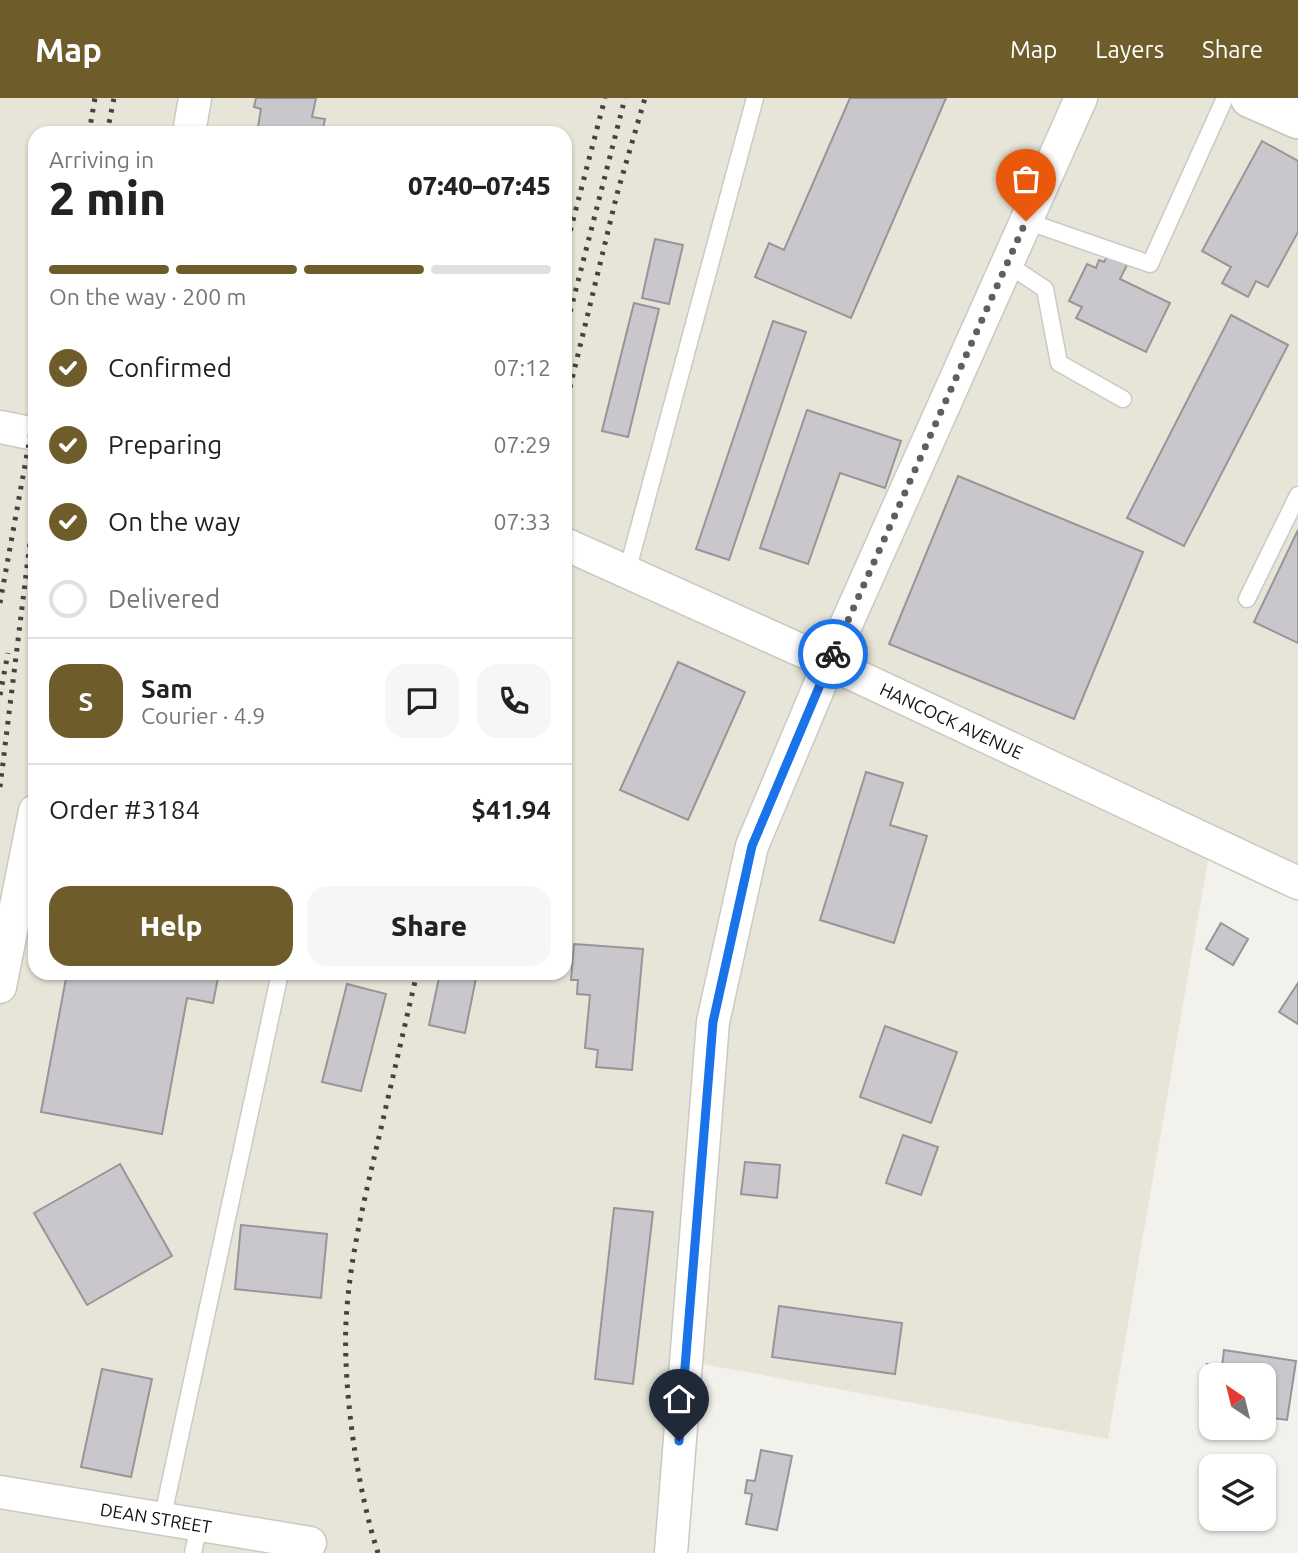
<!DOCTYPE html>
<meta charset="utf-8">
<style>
:root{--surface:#fff;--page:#f6f6f6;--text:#222;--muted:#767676;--line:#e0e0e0;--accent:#6e5d2b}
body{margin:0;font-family:Ubuntu,sans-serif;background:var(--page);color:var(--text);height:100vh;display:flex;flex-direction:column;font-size:26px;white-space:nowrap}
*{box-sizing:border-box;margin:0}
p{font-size:23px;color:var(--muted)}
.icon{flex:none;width:38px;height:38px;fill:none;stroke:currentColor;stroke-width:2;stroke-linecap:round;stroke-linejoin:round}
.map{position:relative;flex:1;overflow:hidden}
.details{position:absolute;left:28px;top:28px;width:544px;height:854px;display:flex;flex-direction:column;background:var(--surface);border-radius:21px;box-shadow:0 2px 5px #0004}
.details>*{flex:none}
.needle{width:46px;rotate:325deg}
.controls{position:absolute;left:1199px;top:1265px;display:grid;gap:14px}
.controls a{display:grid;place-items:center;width:77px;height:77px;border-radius:14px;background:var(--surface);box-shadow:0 2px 5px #0004;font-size:35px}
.pin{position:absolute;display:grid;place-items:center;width:60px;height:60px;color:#fff;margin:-72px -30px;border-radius:50% 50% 50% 0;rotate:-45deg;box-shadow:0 0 7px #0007}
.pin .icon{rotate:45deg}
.courier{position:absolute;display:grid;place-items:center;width:70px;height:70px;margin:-35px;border:5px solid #1a73e8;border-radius:50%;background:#fff;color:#222;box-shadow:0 2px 9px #0007}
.headline em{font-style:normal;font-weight:800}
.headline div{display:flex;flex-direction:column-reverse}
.headline{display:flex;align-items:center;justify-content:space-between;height:119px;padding:0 21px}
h1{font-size:46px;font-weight:800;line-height:52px}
.bar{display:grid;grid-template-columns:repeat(4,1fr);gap:10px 7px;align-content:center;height:84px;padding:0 21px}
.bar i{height:9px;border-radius:5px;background:var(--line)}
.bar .active{background:var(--accent)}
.bar p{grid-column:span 4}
.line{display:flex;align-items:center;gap:18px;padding:0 21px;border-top:2px solid var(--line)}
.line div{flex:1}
.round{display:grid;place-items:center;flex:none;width:74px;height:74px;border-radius:21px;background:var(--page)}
ol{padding:0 21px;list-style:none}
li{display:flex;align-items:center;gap:21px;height:77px}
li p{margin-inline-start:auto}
li .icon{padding:7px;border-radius:50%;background:var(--accent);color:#fff;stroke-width:4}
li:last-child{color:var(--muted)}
li i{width:38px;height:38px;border:4px solid var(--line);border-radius:50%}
.cta{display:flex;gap:14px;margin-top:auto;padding:14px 21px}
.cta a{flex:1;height:80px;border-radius:21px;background:var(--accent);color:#fff;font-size:28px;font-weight:800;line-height:80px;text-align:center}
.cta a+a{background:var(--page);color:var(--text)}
header{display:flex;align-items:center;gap:42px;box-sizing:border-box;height:98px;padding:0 35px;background:var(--accent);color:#fff}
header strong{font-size:33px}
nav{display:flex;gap:38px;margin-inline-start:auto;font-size:24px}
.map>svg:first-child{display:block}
.built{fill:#e7e4d8;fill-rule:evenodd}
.building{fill:#cac7cc;stroke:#979599;stroke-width:2}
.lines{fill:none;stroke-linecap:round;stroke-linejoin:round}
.service-casing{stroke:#cac9c4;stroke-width:19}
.minor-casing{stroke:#cac9c4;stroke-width:35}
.tertiary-casing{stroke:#cac9c4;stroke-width:42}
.service{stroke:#fff;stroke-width:16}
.minor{stroke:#fff;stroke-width:32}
.tertiary{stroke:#fff;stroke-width:38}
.rail{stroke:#444342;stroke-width:5;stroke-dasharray:3.5 7;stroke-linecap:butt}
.done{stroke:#605f5c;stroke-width:7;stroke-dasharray:0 12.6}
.route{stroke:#1a73e8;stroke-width:9}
.labels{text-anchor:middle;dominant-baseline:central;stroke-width:5;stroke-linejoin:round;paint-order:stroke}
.street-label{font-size:18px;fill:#11100f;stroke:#fffefa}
</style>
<header>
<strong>Map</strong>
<nav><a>Map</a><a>Layers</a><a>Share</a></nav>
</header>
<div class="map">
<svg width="1298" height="1455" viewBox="0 0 1298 1455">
<rect width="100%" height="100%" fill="#f2f1ec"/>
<path class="built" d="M 0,0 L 1298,0 L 1298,786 L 1211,744 L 1108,1341 L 687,1263 L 659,1455 L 0,1455 ZM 35,35 L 565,35 L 565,875 L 35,875 Z"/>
<g class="building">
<polygon points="256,0 316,0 312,19 325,21 322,35 257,35 261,11 254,9"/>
<polygon points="850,0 946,0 851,220 755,179 769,145 784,152"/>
<polygon points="1262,43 1298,63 1298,134 1268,189 1256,183 1248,199 1222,185 1231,169 1202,153"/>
<polygon points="655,141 683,147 669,206 642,200"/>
<polygon points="1108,157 1127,167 1120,181 1170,205 1146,254 1076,220 1082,209 1069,203 1087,166 1096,170 1099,162 1104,164"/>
<polygon points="634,205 659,211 628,339 602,333"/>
<polygon points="1231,217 1288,247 1184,448 1127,420"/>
<polygon points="773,223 806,234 729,462 696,451"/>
<polygon points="807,312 901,343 885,390 840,375 808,466 760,450"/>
<polygon points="958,378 1143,454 1074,621 889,546"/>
<polygon points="1298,432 1298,545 1254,524"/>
<polygon points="678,564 745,594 688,722 620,692"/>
<polygon points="866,674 903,685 890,727 927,738 894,845 820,822"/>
<polygon points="1221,825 1248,841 1233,867 1206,851"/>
<polygon points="574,846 643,851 632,972 596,969 598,952 585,950 590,897 577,896 578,882 571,882"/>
<polygon points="67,875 219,875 213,905 187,900 162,1036 41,1014"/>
<polygon points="440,875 477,875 465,935 429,927"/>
<polygon points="1298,885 1298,926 1279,914"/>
<polygon points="347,886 386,896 361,993 322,984"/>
<polygon points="885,928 957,954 931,1025 860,999"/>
<polygon points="903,1037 938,1049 921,1097 886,1085"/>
<polygon points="745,1064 780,1067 777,1100 741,1096"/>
<polygon points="120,1066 172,1158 87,1207 34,1115"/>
<polygon points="614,1110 653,1114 633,1286 595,1281"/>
<polygon points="241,1127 327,1136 321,1200 235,1191"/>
<polygon points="779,1208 902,1225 895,1276 772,1259"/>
<polygon points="1224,1252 1296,1263 1287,1322 1264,1319 1264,1278 1211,1278 1211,1311 1200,1309 1207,1266 1222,1269"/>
<polygon points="102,1271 152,1281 131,1379 81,1369"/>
<polygon points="761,1352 792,1358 777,1432 746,1426 752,1396 745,1395 747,1382 755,1383"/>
</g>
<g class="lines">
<g class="service-casing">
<g id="service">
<polyline points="1026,123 1150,166 1225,0"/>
<polyline points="1007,166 1045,191 1059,265 1123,301"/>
<polyline points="627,474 755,0"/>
<polyline points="1247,501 1298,397"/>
<polyline points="162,1422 280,875"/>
<polyline points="193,1455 199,1428"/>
</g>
</g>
<g class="minor-casing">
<g id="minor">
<polyline points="189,35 195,0"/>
<polyline points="0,329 35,336"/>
<path id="s1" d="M 565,446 L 829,565 L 1298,785"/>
<polyline points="0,889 35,713"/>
<path id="s2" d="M 0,1394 L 310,1445"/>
<polyline points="671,1455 713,924 752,748 829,565 1081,0"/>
</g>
</g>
<g class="tertiary-casing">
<polyline id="tertiary" points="1250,0 1298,21"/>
</g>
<use href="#service" class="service"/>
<use href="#minor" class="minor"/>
<use href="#tertiary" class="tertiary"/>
<g class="rail">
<polyline points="89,35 95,0"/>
<polyline points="107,35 114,0"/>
<polyline points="565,153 605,0"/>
<polyline points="565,234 625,0"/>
<polyline points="565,310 617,96 645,0"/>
<polyline points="0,505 35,312"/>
<polyline points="0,597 8,555"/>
<polyline points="0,689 33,420"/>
<path d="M 378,1455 C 357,1390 343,1292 346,1224 C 349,1167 362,1111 375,1056 C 389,996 403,935 417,875"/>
</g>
</g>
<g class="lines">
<polyline class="done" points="833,556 1026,123"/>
<polyline class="route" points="679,1343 713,924 752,748 833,556"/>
</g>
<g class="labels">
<g class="street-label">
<text stroke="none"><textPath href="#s1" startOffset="425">HANCOCK AVENUE</textPath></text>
<text stroke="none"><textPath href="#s2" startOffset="158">DEAN STREET</textPath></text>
</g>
</g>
</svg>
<div class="controls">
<a><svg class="needle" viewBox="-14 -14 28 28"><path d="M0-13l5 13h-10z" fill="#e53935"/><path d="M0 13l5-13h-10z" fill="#767676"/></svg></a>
<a><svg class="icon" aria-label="layers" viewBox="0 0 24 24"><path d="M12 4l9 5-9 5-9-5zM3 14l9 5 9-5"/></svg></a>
</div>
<div class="pin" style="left:1026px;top:123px;background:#ea580c"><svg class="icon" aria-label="bag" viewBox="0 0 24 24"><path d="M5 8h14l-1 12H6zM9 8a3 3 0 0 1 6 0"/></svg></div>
<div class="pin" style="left:679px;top:1343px;background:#1f2937"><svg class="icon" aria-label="home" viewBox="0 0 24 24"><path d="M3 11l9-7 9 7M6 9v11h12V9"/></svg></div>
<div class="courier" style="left:833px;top:556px"><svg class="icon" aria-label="bike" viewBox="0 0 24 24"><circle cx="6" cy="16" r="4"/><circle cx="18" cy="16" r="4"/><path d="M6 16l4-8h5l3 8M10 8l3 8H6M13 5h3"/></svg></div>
<section class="details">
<div class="headline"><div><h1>2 min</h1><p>Arriving in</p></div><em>07:40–07:45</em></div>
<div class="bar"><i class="active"></i><i class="active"></i><i class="active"></i><i></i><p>On the way · 200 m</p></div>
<ol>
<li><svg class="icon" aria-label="check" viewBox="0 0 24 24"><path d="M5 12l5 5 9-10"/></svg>Confirmed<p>07:12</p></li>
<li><svg class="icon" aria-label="check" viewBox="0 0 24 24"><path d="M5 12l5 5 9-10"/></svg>Preparing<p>07:29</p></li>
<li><svg class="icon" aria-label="check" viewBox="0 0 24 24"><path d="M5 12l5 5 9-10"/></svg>On the way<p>07:33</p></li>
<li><i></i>Delivered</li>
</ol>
<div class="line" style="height:126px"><b class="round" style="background:var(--accent);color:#fff">S</b><div><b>Sam</b><p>Courier · 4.9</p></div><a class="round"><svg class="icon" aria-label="chat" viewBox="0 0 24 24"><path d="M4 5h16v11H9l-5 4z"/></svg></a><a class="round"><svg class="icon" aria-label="phone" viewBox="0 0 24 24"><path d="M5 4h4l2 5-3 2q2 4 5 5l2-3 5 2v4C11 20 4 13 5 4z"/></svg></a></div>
<div class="line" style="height:91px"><div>Order #3184</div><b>$41.94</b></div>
<div class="cta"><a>Help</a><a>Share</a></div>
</section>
</div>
